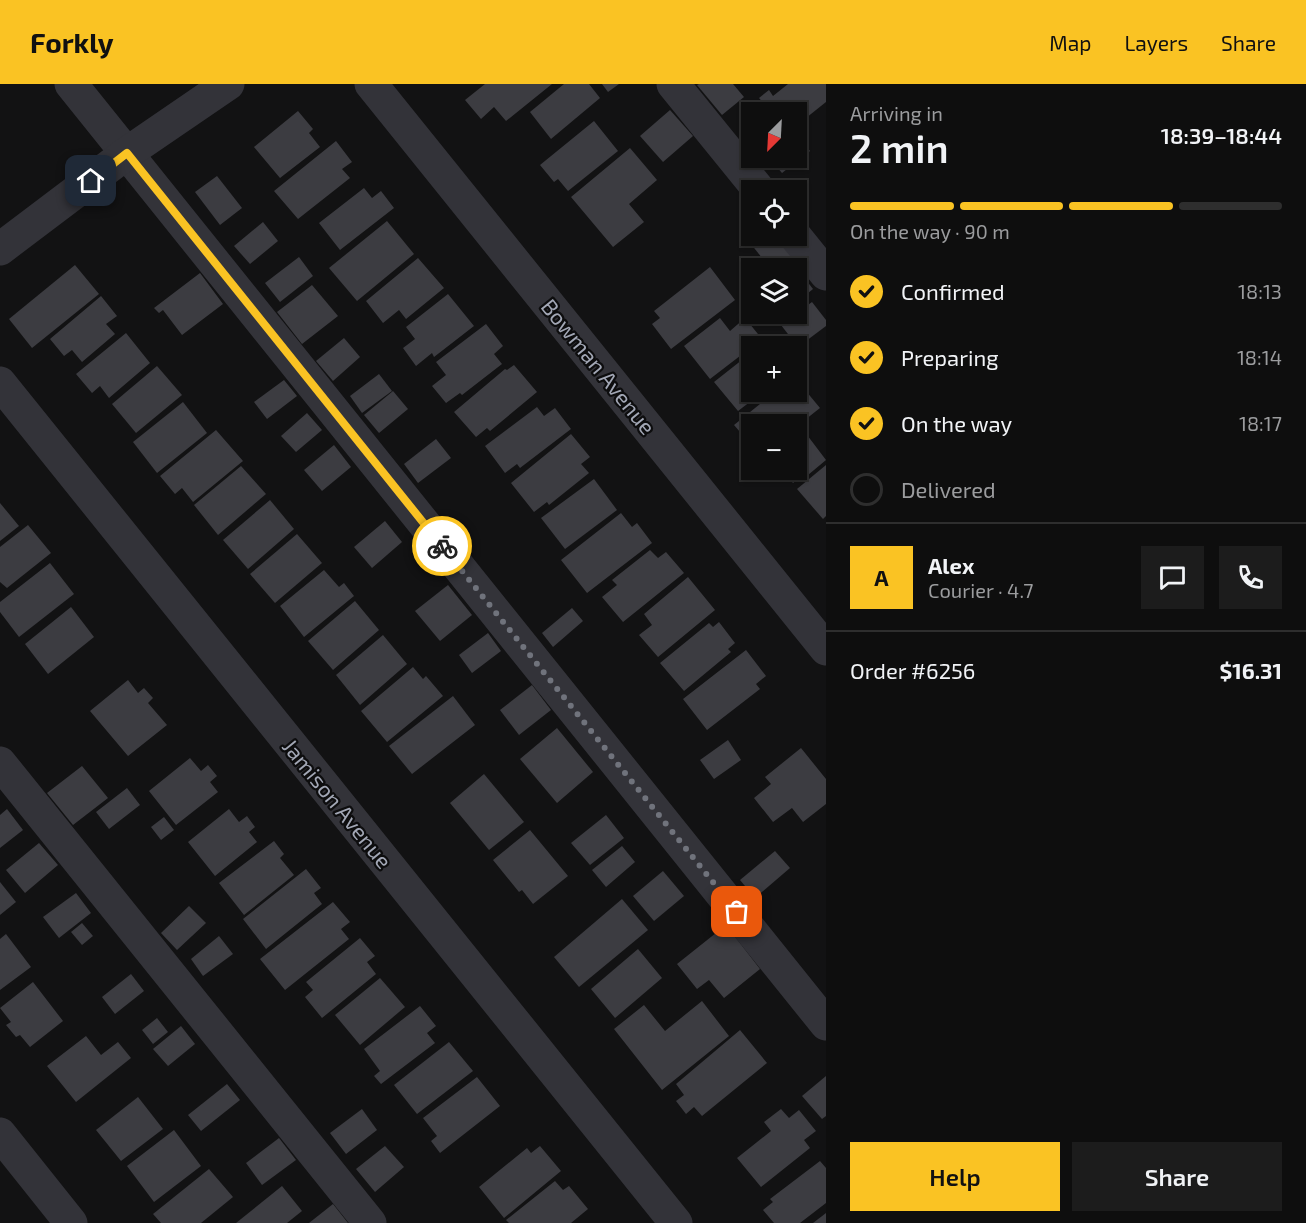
<!DOCTYPE html>
<meta charset="utf-8">
<style>
:root{--surface:#0e0e0e;--page:#1c1c1c;--text:#f1f3f6;--muted:#9b9c9e;--line:#2e2e2e;--accent:#fac323}
body{margin:0;font-family:"Exo 2",sans-serif;background:var(--page);color:var(--text);height:100vh;display:flex;flex-direction:column;font-size:22px;white-space:nowrap}
*{box-sizing:border-box;margin:0}
p{font-size:20px;color:var(--muted)}
.icon{flex:none;width:33px;height:33px;fill:none;stroke:currentColor;stroke-width:2;stroke-linecap:round;stroke-linejoin:round}
.map{position:relative;flex:1;overflow:hidden}
.drawer{display:flex;flex-direction:column;background:var(--surface);width:480px}
.drawer>*{flex:none}
.needle{width:39px;rotate:204deg}
.controls{position:absolute;left:741px;top:18px;display:grid;gap:12px}
.controls a{display:grid;place-items:center;width:66px;height:66px;border-radius:0px;background:var(--surface);box-shadow:0 2px 4px #0004,0 0 0 2px var(--line);font-size:30px}
.pin{position:absolute;display:grid;place-items:center;width:51px;height:51px;color:#fff;margin:-26px;border-radius:12px;box-shadow:0 3px 9px #0006}
.courier{position:absolute;display:grid;place-items:center;width:60px;height:60px;margin:-30px;border:4px solid #fac323;border-radius:50%;background:#fff;color:#222;box-shadow:0 2px 8px #0007}
.headline em{font-style:normal;font-weight:600}
.headline div{display:flex;flex-direction:column-reverse}
.headline{display:flex;align-items:center;justify-content:space-between;height:102px;padding:0 24px}
h1{font-size:39px;font-weight:600;line-height:45px}
.bar{display:grid;grid-template-columns:repeat(4,1fr);gap:9px 6px;align-content:center;height:72px;padding:0 24px}
.bar i{height:8px;border-radius:4px;background:var(--line)}
.bar .on{background:var(--accent)}
.bar p{grid-column:span 4}
.line{display:flex;align-items:center;gap:15px;padding:0 24px;border-top:2px solid var(--line)}
.line div{flex:1}
.round{display:grid;place-items:center;flex:none;width:63px;height:63px;border-radius:0px;background:var(--page)}
ol{padding:0 24px;list-style:none}
li{display:flex;align-items:center;gap:18px;height:66px}
li p{margin-inline-start:auto}
li .icon{padding:6px;border-radius:50%;background:var(--accent);color:#111;stroke-width:4}
li:last-child{color:var(--muted)}
li i{width:33px;height:33px;border:3px solid var(--line);border-radius:50%}
.action{display:flex;gap:12px;margin-top:auto;padding:12px 24px}
.action a{flex:1;height:69px;border-radius:0px;background:var(--accent);color:#111;font-size:24px;font-weight:600;line-height:69px;text-align:center}
.action a+a{background:var(--page);color:var(--text)}
header{display:flex;align-items:center;gap:36px;box-sizing:border-box;height:84px;padding:0 30px;background:var(--accent);color:#111}
header strong{font-size:28px}
nav{display:flex;gap:33px;margin-inline-start:auto;font-size:21px}
main{display:flex;flex:1;min-height:0}
.map>svg:first-child{display:block}
.building{fill:#3c3c41}
.lines{fill:none;stroke-linecap:round;stroke-linejoin:round}
.minor{stroke:#333339;stroke-width:33}
.done{stroke:#70737c;stroke-width:6;stroke-dasharray:0 10.8}
.route{stroke:#fac323;stroke-width:8}
.labels{text-anchor:middle;dominant-baseline:central;stroke-width:4.5;stroke-linejoin:round;paint-order:stroke}
.street-label{font-size:22px;fill:#a2a7b5;stroke:#0d0d0e}
</style>
<header>
<strong>Forkly</strong>
<nav><a>Map</a><a>Layers</a><a>Share</a></nav>
</header>
<main>
<div class="map">
<svg width="826" height="1139" viewBox="0 0 826 1139">
<rect width="100%" height="100%" fill="#121213"/>
<g class="building">
<polygon points="485,0 552,0 506,37 494,23 481,35 465,16"/>
<polygon points="564,0 589,0 600,14 551,55 530,28"/>
<polygon points="602,0 619,0 608,8"/>
<polygon points="699,0 733,0 744,13 722,31 697,1"/>
<polygon points="788,0 826,0 826,18 796,42 796,28 771,28 759,14 769,6 773,12"/>
<polygon points="670,26 693,52 663,78 640,52"/>
<polygon points="298,27 313,45 309,49 320,63 280,94 254,63"/>
<polygon points="594,37 618,67 568,107 558,95 554,98 540,81"/>
<polygon points="798,52 810,67 782,89 770,75 796,74"/>
<polygon points="336,57 352,78 342,85 350,94 298,135 274,107"/>
<polygon points="630,64 657,96 629,120 644,138 613,163 571,113"/>
<polygon points="217,92 242,124 220,141 195,108"/>
<polygon points="364,104 372,114 381,107 394,124 340,166 319,139"/>
<polygon points="387,137 414,170 357,217 329,184"/>
<polygon points="263,138 278,157 250,180 234,162"/>
<polygon points="751,152 783,152 797,169 778,184 770,184 747,155"/>
<polygon points="299,173 313,192 280,218 265,199"/>
<polygon points="418,174 444,204 406,235 399,226 383,239 366,217"/>
<polygon points="75,181 99,210 32,264 9,235"/>
<polygon points="710,183 735,216 671,265 652,240 660,234 654,227"/>
<polygon points="799,187 813,205 796,219 796,189"/>
<polygon points="200,189 223,220 182,251 163,226 159,229 154,224"/>
<polygon points="312,201 338,232 302,260 277,228"/>
<polygon points="448,210 474,242 434,273 432,269 416,282 403,264 415,255 406,243"/>
<polygon points="101,212 117,232 106,240 115,250 82,278 72,266 64,272 50,255"/>
<polygon points="812,218 826,236 826,242 798,263 781,241"/>
<polygon points="720,234 730,247 745,234 762,255 710,295 684,262"/>
<polygon points="486,240 503,262 494,270 502,280 462,311 460,309 446,319 432,302 446,291 436,278"/>
<polygon points="126,249 150,279 109,314 100,302 92,309 76,290"/>
<polygon points="344,254 360,273 333,297 316,277"/>
<polygon points="752,268 752,308 763,308 738,327 714,298"/>
<polygon points="514,281 537,308 490,347 487,344 476,353 454,328 505,285 507,286"/>
<polygon points="157,282 182,311 136,349 112,320"/>
<polygon points="379,290 392,307 362,329 350,312"/>
<polygon points="796,295 820,324 796,343 796,340 752,340 752,362 734,341 775,308 796,308"/>
<polygon points="284,296 297,312 267,335 254,318"/>
<polygon points="393,307 408,325 379,349 364,331"/>
<polygon points="183,318 207,349 157,389 133,358"/>
<polygon points="537,323 544,332 555,324 571,345 520,384 517,380 505,389 485,362"/>
<polygon points="307,329 322,346 296,368 281,352"/>
<polygon points="801,343 826,376 802,396 800,393 793,399 782,386 796,386 796,347"/>
<polygon points="216,346 243,377 193,418 182,404 175,410 160,392"/>
<polygon points="571,350 590,373 581,380 589,389 549,421 547,418 534,428 511,399"/>
<polygon points="436,355 451,374 418,399 404,380"/>
<polygon points="334,361 351,383 322,407 304,386"/>
<polygon points="826,381 826,432 823,435 797,405"/>
<polygon points="241,382 266,410 218,451 194,421"/>
<polygon points="594,395 617,426 565,465 541,434"/>
<polygon points="270,416 294,445 248,485 223,456"/>
<polygon points="0,419 19,442 0,457"/>
<polygon points="621,429 632,443 637,439 652,459 587,509 561,476"/>
<polygon points="385,437 402,458 372,484 354,463"/>
<polygon points="28,441 51,469 7,504 0,498 0,463"/>
<polygon points="297,450 322,479 275,519 250,490"/>
<polygon points="650,466 658,474 666,468 684,489 623,538 602,513 617,501 612,496"/>
<polygon points="50,479 74,510 19,553 0,528 0,518"/>
<polygon points="324,486 339,503 344,499 354,512 304,553 280,522"/>
<polygon points="688,493 715,526 658,573 639,551 652,541 644,530"/>
<polygon points="448,501 472,531 440,557 415,527"/>
<polygon points="355,517 379,546 333,586 308,557"/>
<polygon points="71,523 94,553 48,590 25,560"/>
<polygon points="572,524 583,537 553,563 542,549"/>
<polygon points="719,538 735,559 728,565 731,568 684,607 660,579 709,539 713,543"/>
<polygon points="488,549 501,567 472,589 459,571"/>
<polygon points="383,551 407,580 360,621 336,591"/>
<polygon points="746,566 766,592 756,600 760,605 707,646 683,615"/>
<polygon points="413,583 423,595 426,592 443,612 387,658 361,627"/>
<polygon points="128,596 138,609 144,604 153,614 148,619 167,641 128,672 90,627"/>
<polygon points="532,601 551,626 519,651 500,626"/>
<polygon points="453,612 475,641 412,690 389,662"/>
<polygon points="557,644 593,688 557,719 520,675"/>
<polygon points="728,656 741,676 714,695 700,676"/>
<polygon points="801,664 826,695 826,720 803,738 792,724 773,738 754,714 771,700 765,693"/>
<polygon points="190,674 201,687 208,681 217,692 210,698 218,708 176,741 149,707"/>
<polygon points="82,682 108,714 73,741 47,709"/>
<polygon points="484,690 524,738 489,766 450,719"/>
<polygon points="127,704 140,721 109,745 96,728"/>
<polygon points="7,725 23,746 0,764 0,731"/>
<polygon points="229,725 239,738 247,732 255,743 249,748 257,758 215,792 188,758"/>
<polygon points="606,731 624,754 590,781 571,759"/>
<polygon points="164,733 174,746 161,756 151,743"/>
<polygon points="530,746 568,792 533,820 522,806 519,808 493,776"/>
<polygon points="274,757 284,770 280,774 294,791 244,831 219,799"/>
<polygon points="39,759 58,781 25,809 6,786"/>
<polygon points="622,762 635,778 606,803 592,786"/>
<polygon points="775,767 790,784 755,814 740,796"/>
<polygon points="306,785 321,804 314,809 322,820 266,865 243,835"/>
<polygon points="663,787 684,812 654,837 633,812"/>
<polygon points="0,798 16,818 0,831"/>
<polygon points="76,809 91,829 59,854 43,833"/>
<polygon points="622,815 648,846 579,903 554,873"/>
<polygon points="333,818 350,838 341,845 349,855 285,906 260,875"/>
<polygon points="189,822 206,839 177,866 161,849"/>
<polygon points="82,839 93,852 82,861 71,848"/>
<polygon points="726,841 760,885 724,914 709,896 697,905 677,880"/>
<polygon points="6,850 31,883 0,906 0,855"/>
<polygon points="219,852 233,870 203,892 191,875"/>
<polygon points="360,854 375,872 367,878 376,890 322,934 305,913 313,906 306,898"/>
<polygon points="638,865 662,894 615,934 591,905"/>
<polygon points="131,890 144,907 115,930 102,913"/>
<polygon points="380,894 405,923 360,961 335,931"/>
<polygon points="33,898 63,937 30,963 20,951 16,953 6,941 11,938 0,924"/>
<polygon points="702,917 729,952 662,1006 614,945 644,921 665,947"/>
<polygon points="420,922 436,942 427,949 435,959 381,1000 374,992 380,987 364,965"/>
<polygon points="157,934 168,948 153,960 142,946"/>
<polygon points="181,942 195,960 168,982 153,965"/>
<polygon points="740,946 767,979 702,1032 694,1023 686,1030 676,1017 684,1011 676,1000"/>
<polygon points="86,952 101,971 118,958 131,974 76,1018 47,982"/>
<polygon points="449,958 473,987 417,1030 394,1001"/>
<polygon points="826,992 826,1032 822,1035 802,1012"/>
<polygon points="477,993 500,1022 440,1069 431,1057 437,1052 423,1034"/>
<polygon points="227,1000 240,1016 201,1047 188,1031"/>
<polygon points="138,1013 163,1045 121,1077 96,1046"/>
<polygon points="362,1025 377,1046 346,1070 330,1049"/>
<polygon points="781,1025 789,1034 799,1026 816,1047 804,1056 810,1064 761,1103 737,1074 771,1047 764,1038"/>
<polygon points="174,1046 201,1082 154,1118 127,1082"/>
<polygon points="279,1054 296,1076 262,1101 246,1079"/>
<polygon points="385,1062 404,1083 375,1108 356,1085"/>
<polygon points="540,1062 561,1087 504,1134 479,1103 527,1064 531,1069"/>
<polygon points="820,1077 826,1084 826,1119 800,1139 774,1139 763,1126 773,1118 770,1115"/>
<polygon points="209,1085 233,1113 201,1139 161,1139 153,1130"/>
<polygon points="555,1097 563,1106 569,1102 588,1125 571,1139 509,1139 506,1136"/>
<polygon points="282,1102 302,1127 287,1139 236,1139"/>
<polygon points="333,1120 348,1139 309,1139"/>
<polygon points="826,1129 826,1139 813,1139"/>
</g>
<g class="lines">
<g class="minor">
<polyline points="71,0 826,940"/>
<polyline points="371,0 826,565"/>
<polyline points="673,0 759,106"/>
<polyline points="795,152 826,190"/>
<polyline points="0,165 127,69 228,0"/>
<polyline points="0,299 676,1139"/>
<polyline points="0,679 370,1139"/>
<polyline points="0,1050 71,1139"/>
</g>
</g>
<g class="lines">
<polyline class="done" points="442,462 737,828"/>
<polyline class="route" points="91,97 127,69 442,462"/>
</g>
<g class="labels">
<g class="street-label">
<text transform="translate(599 282) rotate(51)">Bowman Avenue</text>
<text transform="translate(338 719) rotate(51)">Jamison Avenue</text>
</g>
</g>
</svg>
<div class="controls">
<a><svg class="needle" viewBox="-14 -14 28 28"><path d="M0-13l5 13h-10z" fill="#e53935"/><path d="M0 13l5-13h-10z" fill="#9b9c9e"/></svg></a>
<a><svg class="icon" aria-label="locate" viewBox="0 0 24 24"><circle cx="12" cy="12" r="6"/><path d="M12 2v4M12 18v4M2 12h4M18 12h4"/></svg></a>
<a><svg class="icon" aria-label="layers" viewBox="0 0 24 24"><path d="M12 4l9 5-9 5-9-5zM3 14l9 5 9-5"/></svg></a>
<a>+</a>
<a>−</a>
</div>
<div class="pin" style="left:737px;top:828px;background:#ea580c"><svg class="icon" aria-label="bag" viewBox="0 0 24 24"><path d="M5 8h14l-1 12H6zM9 8a3 3 0 0 1 6 0"/></svg></div>
<div class="pin" style="left:91px;top:97px;background:#1f2937"><svg class="icon" aria-label="home" viewBox="0 0 24 24"><path d="M3 11l9-7 9 7M6 9v11h12V9"/></svg></div>
<div class="courier" style="left:442px;top:462px"><svg class="icon" aria-label="bike" viewBox="0 0 24 24"><circle cx="6" cy="16" r="4"/><circle cx="18" cy="16" r="4"/><path d="M6 16l4-8h5l3 8M10 8l3 8H6M13 5h3"/></svg></div>
</div>
<section class="drawer">
<div class="headline"><div><h1>2 min</h1><p>Arriving in</p></div><em>18:39–18:44</em></div>
<div class="bar"><i class="on"></i><i class="on"></i><i class="on"></i><i></i><p>On the way · 90 m</p></div>
<ol>
<li><svg class="icon" aria-label="check" viewBox="0 0 24 24"><path d="M5 12l5 5 9-10"/></svg>Confirmed<p>18:13</p></li>
<li><svg class="icon" aria-label="check" viewBox="0 0 24 24"><path d="M5 12l5 5 9-10"/></svg>Preparing<p>18:14</p></li>
<li><svg class="icon" aria-label="check" viewBox="0 0 24 24"><path d="M5 12l5 5 9-10"/></svg>On the way<p>18:17</p></li>
<li><i></i>Delivered</li>
</ol>
<div class="line" style="height:108px"><b class="round" style="background:var(--accent);color:#111">A</b><div><b>Alex</b><p>Courier · 4.7</p></div><a class="round"><svg class="icon" aria-label="chat" viewBox="0 0 24 24"><path d="M4 5h16v11H9l-5 4z"/></svg></a><a class="round"><svg class="icon" aria-label="phone" viewBox="0 0 24 24"><path d="M5 4h4l2 5-3 2q2 4 5 5l2-3 5 2v4C11 20 4 13 5 4z"/></svg></a></div>
<div class="line" style="height:78px"><div>Order #6256</div><b>$16.31</b></div>
<div class="action"><a>Help</a><a>Share</a></div>
</section>
</main>
